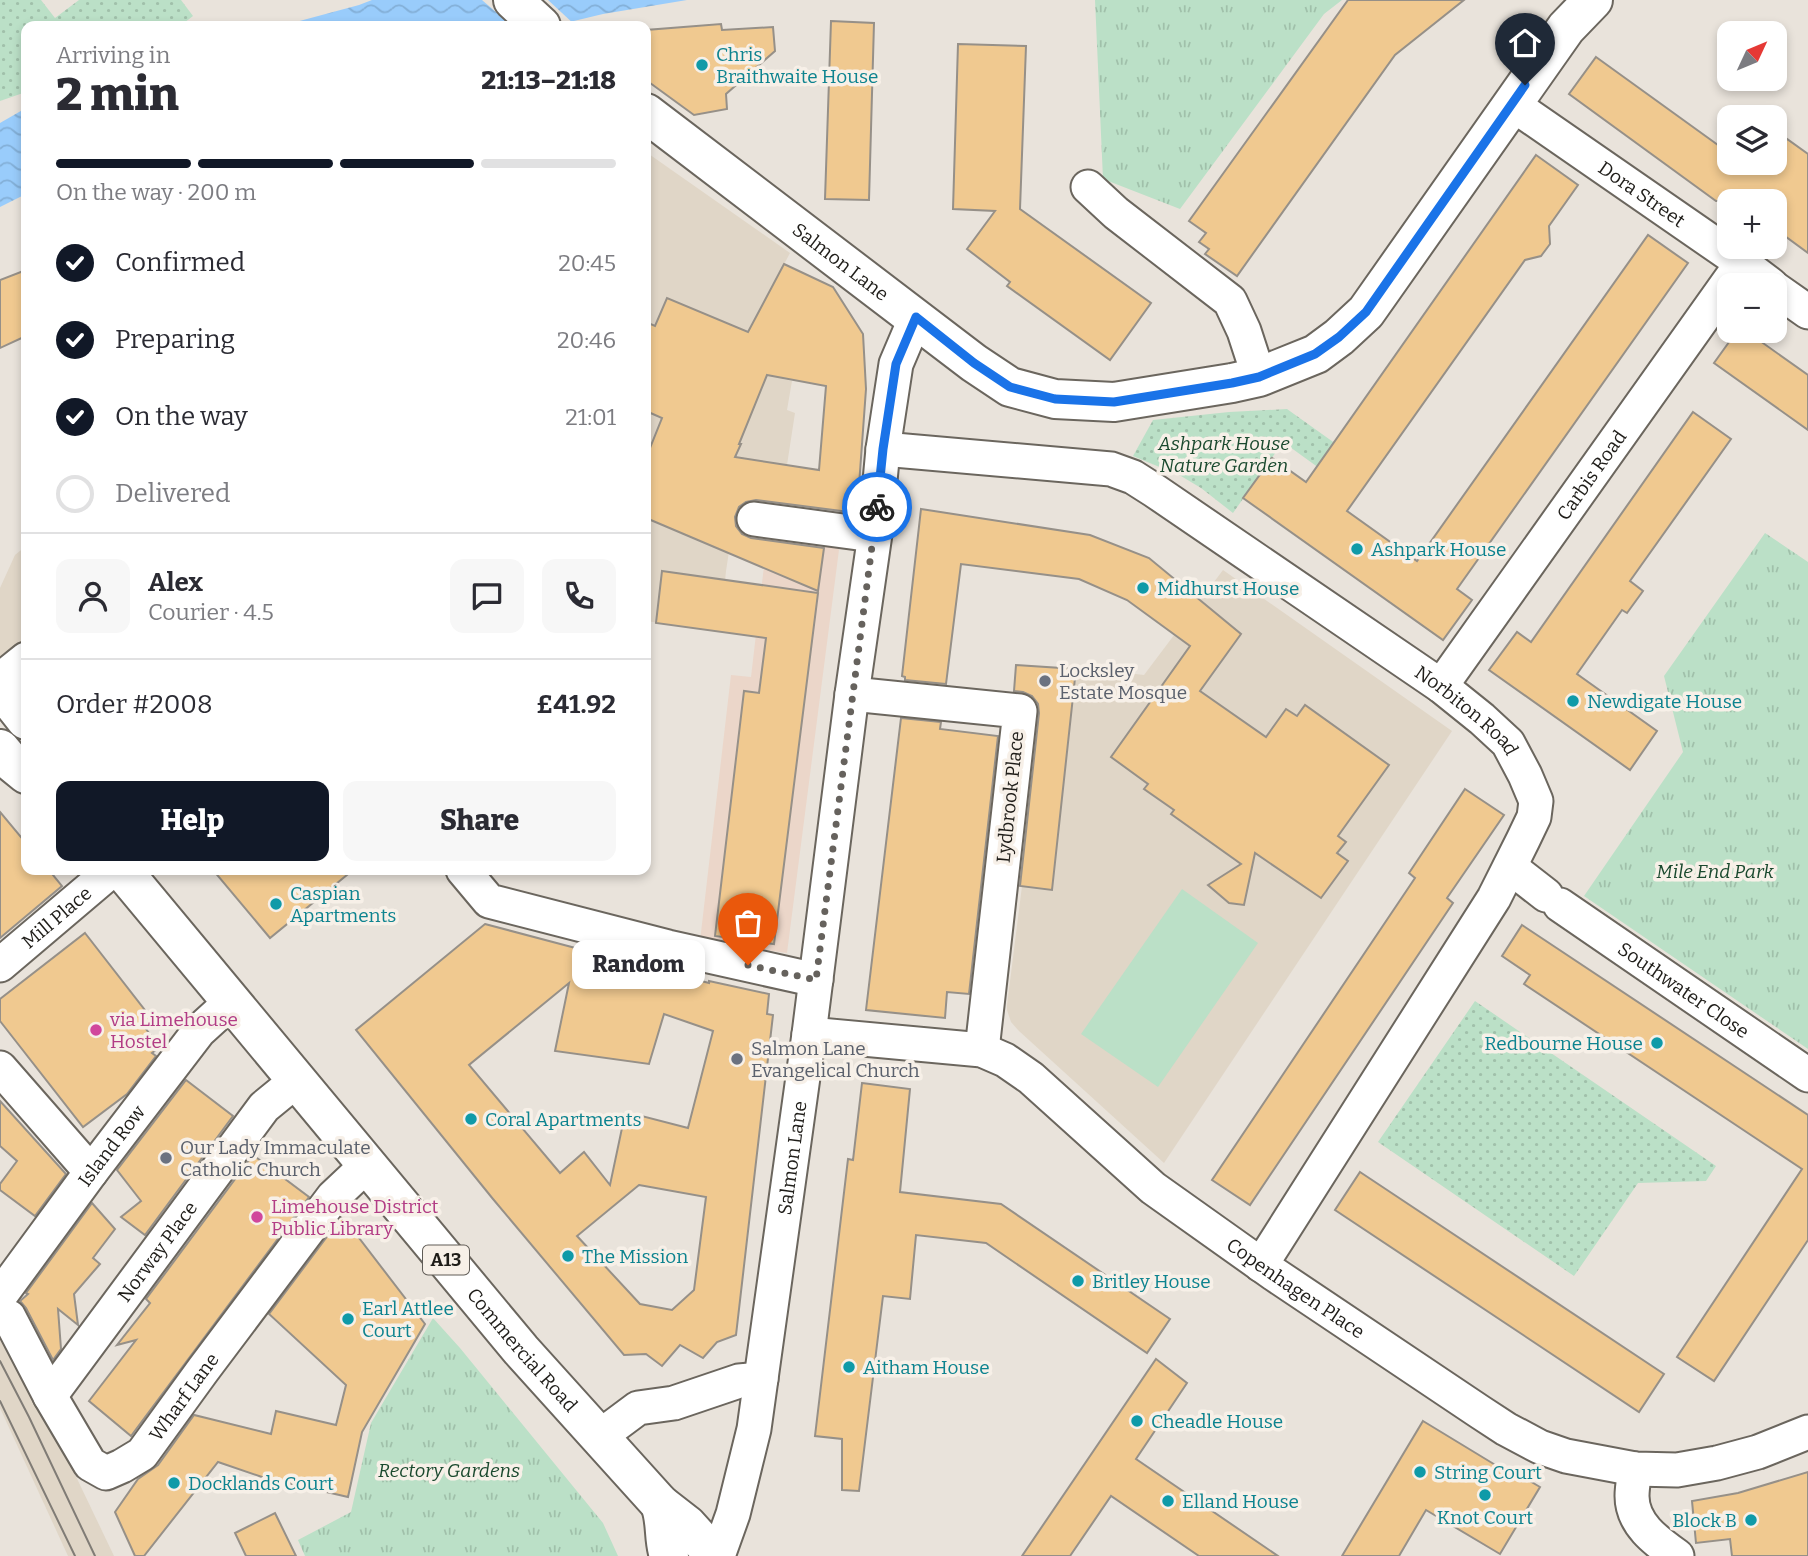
<!DOCTYPE html>
<meta charset="utf-8">
<style>
:root{--surface:#fff;--page:#f7f7f7;--text:#2b2b33;--muted:#7c7c81;--line:#e1e1e2;--accent:#111827}
body{margin:0;font-family:Bitter,serif;background:var(--page);color:var(--text);height:100vh;display:flex;flex-direction:column;font-size:26px;white-space:nowrap}
*{box-sizing:border-box;margin:0}
p{font-size:23px;color:var(--muted)}
.icon{flex:none;width:38px;height:38px;fill:none;stroke:currentColor;stroke-width:2;stroke-linecap:round;stroke-linejoin:round}
.map{position:relative;flex:1;overflow:hidden}
.panel{position:absolute;left:21px;top:21px;width:630px;height:854px;display:flex;flex-direction:column;background:var(--surface);border-radius:14px;box-shadow:0 4px 10px #0003}
.panel>*{flex:none}
.needle{width:46px;rotate:46deg}
.fabs{position:absolute;left:1717px;top:21px;display:grid;gap:14px}
.fabs a{display:grid;place-items:center;width:70px;height:70px;border-radius:14px;background:var(--surface);box-shadow:0 4px 10px #0003;font-size:35px}
.pin{position:absolute;display:grid;place-items:center;width:60px;height:60px;color:#fff;margin:-72px -30px;border-radius:50% 50% 50% 0;rotate:-45deg;box-shadow:0 0 7px #0007}
.pin .icon{rotate:45deg}
.courier{position:absolute;display:grid;place-items:center;width:70px;height:70px;margin:-35px;border:5px solid #1a73e8;border-radius:50%;background:#fff;color:#222;box-shadow:0 2px 9px #0007}
.bubble{position:absolute;height:49px;border-radius:14px;background:var(--surface);box-shadow:0 4px 10px #0003;font-size:23px;font-weight:800;line-height:49px;text-align:center}
.headline em{font-style:normal;font-weight:800}
.headline div{display:flex;flex-direction:column-reverse}
.headline{display:flex;align-items:center;justify-content:space-between;height:119px;padding:0 35px}
h1{font-size:46px;font-weight:800;line-height:52px}
.bar{display:grid;grid-template-columns:repeat(4,1fr);gap:10px 7px;align-content:center;height:84px;padding:0 35px}
.bar i{height:9px;border-radius:5px;background:var(--line)}
.bar .current{background:var(--accent)}
.bar p{grid-column:span 4}
.line{display:flex;align-items:center;gap:18px;padding:0 35px;border-top:2px solid var(--line)}
.line div{flex:1}
.round{display:grid;place-items:center;flex:none;width:74px;height:74px;border-radius:14px;background:var(--page)}
ol{padding:0 35px;list-style:none}
li{display:flex;align-items:center;gap:21px;height:77px}
li p{margin-inline-start:auto}
li .icon{padding:7px;border-radius:50%;background:var(--accent);color:#fff;stroke-width:4}
li:last-child{color:var(--muted)}
li i{width:38px;height:38px;border:4px solid var(--line);border-radius:50%}
.primary-button{display:flex;gap:14px;margin-top:auto;padding:14px 35px}
.primary-button a{flex:1;height:80px;border-radius:14px;background:var(--accent);color:#fff;font-size:28px;font-weight:800;line-height:80px;text-align:center}
.primary-button a+a{background:var(--page);color:var(--text)}
.map>svg:first-child{display:block}
.commercial{fill:#ebd6c9}
.built{fill:#e0d6c7}
.grass{fill:url(#grass-dots)}
.park{fill:url(#park-tufts)}
.pitch{fill:#bbe0c7}
.water{fill:url(#water-waves)}
.pier{fill:#e9e3db}
.building{fill:#f0c990;stroke:#969088;stroke-width:2;fill-rule:evenodd}
.lines{fill:none;stroke-linecap:round;stroke-linejoin:round}
.street-casing{stroke:#6b665e;stroke-width:37}
.secondary-casing{stroke:#6b665e;stroke-width:42}
.highway-casing{stroke:#6b665e;stroke-width:42}
.street{stroke:#fff;stroke-width:33}
.secondary{stroke:#fff;stroke-width:38}
.highway{stroke:#fff;stroke-width:38}
.tram{stroke:#807c76;stroke-width:2}
.done{stroke:#66625d;stroke-width:7;stroke-dasharray:0 12.6}
.route{stroke:#1a73e8;stroke-width:9}
.culture-dot{fill:#0f9aa8;stroke:#f7f0e8;stroke-width:2.5}
.worship-dot{fill:#6b7280;stroke:#f7f0e8;stroke-width:2.5}
.hotel-dot{fill:#d1479c;stroke:#f7f0e8;stroke-width:2.5}
.labels{text-anchor:middle;dominant-baseline:central;stroke-width:7;stroke-linejoin:round;paint-order:stroke}
.shield{fill:#f7f0e8;stroke:#605c57;stroke-width:2}
.shield-label{font-size:18px;font-weight:bold;fill:#1f1d19}
.culture-label{font-size:19px;fill:#0d838f;stroke:#f7f0e8;text-anchor:start}
.street-label{font-size:19px;fill:#1f1d19;stroke:#f7f0e8}
.park-label{font-size:19px;font-style:italic;fill:#1a492e;stroke:#f7f0e8}
.worship-label{font-size:19px;fill:#5b616d;stroke:#f7f0e8;text-anchor:start}
.hotel-label{font-size:19px;fill:#b23c85;stroke:#f7f0e8;text-anchor:start}
</style>
<div class="map">
<svg width="1808" height="1556" viewBox="0 0 1808 1556">
<defs>
<pattern id="grass-dots" width="8" height="8" patternUnits="userSpaceOnUse" patternTransform="scale(1.75)"><rect width="8" height="8" fill="#bbe0c7"/><path d="M2 2h.1M6 6h.1" fill="none" stroke="#a0c0aa" stroke-width="1.8" stroke-linecap="round"/></pattern>
<pattern id="park-tufts" width="24" height="20" patternUnits="userSpaceOnUse" patternTransform="scale(1.75)"><rect width="24" height="20" fill="#bbe0c7"/><path d="M3 7l-1-3M5 7V3M7 7l1-3M15 17l-1-3M17 17v-4M19 17l1-3" fill="none" stroke="#a0c0aa"/></pattern>
<pattern id="water-waves" width="16" height="10" patternUnits="userSpaceOnUse" patternTransform="scale(1.75)"><rect width="16" height="10" fill="#99ccfb"/><path d="M0 5q4-4 8 0t8 0" fill="none" stroke="#83afd7"/></pattern>
</defs>
<rect width="100%" height="100%" fill="#e9e3db"/>
<polygon class="commercial" points="768,532 840,542 787,953 700,941 731,675 751,677"/>
<g class="built">
<polygon points="646,152 790,253 752,325 788,368 783,379 792,381 787,410 795,413 787,465 737,499 726,571 720,632 646,621"/>
<polygon points="26,546 26,647 0,707 0,588 15,555"/>
<polygon points="1223,570 1452,731 1164,1163 1019,1031 1011,1022 1007,1010 1007,1005 1022,886 1052,889 1077,667 1144,675"/>
<polygon points="0,1323 37,1395 114,1556 68,1556 0,1408"/>
</g>
<g class="grass">
<polygon points="0,0 41,0 55,18 79,0 181,0 193,16 180,26 26,26 26,92 0,101"/>
<polygon points="1287,409 1336,444 1319,468 1283,442 1233,513 1201,488 1181,476 1133,456 1153,420 1229,412"/>
<polygon points="1475,1001 1716,1166 1706,1181 1638,1183 1574,1276 1378,1142"/>
</g>
<g class="park">
<polygon points="1095,0 1342,0 1324,14 1180,209 1103,179"/>
<polygon points="1765,533 1808,562 1808,1049 1584,896 1683,752 1664,676"/>
<polygon points="433,1318 460,1348 603,1523 618,1556 305,1556 298,1540 351,1512 371,1423"/>
</g>
<polygon class="pitch" points="1182,889 1258,943 1158,1087 1081,1034"/>
<g class="water">
<polygon points="372,0 687,0 603,14 553,26 281,26 359,5"/>
<polygon points="26,108 26,194 0,207 0,123"/>
</g>
<polygon class="pier" points="482,0 548,0 575,25 568,26 512,26"/>
<g class="building">
<polygon points="1348,0 1464,0 1395,55 1237,276 1205,254 1209,249 1199,242 1206,233 1189,221"/>
<polygon points="831,21 874,23 869,200 825,199"/>
<polygon points="721,24 722,30 773,27 775,51 726,94 727,109 694,115 646,80 646,30"/>
<polygon points="958,44 1026,46 1020,209 1151,303 1110,360 1007,286 1010,282 967,249 995,211 953,209"/>
<polygon points="1596,57 1729,153 1729,163 1774,163 1774,156 1787,139 1808,154 1808,253 1774,228 1774,201 1716,201 1569,94"/>
<polygon points="1536,155 1578,185 1549,226 1550,244 1541,256 1525,260 1347,511 1417,561 1648,235 1688,263 1457,589 1472,600 1443,640 1243,498 1272,458 1306,482"/>
<path d="M 784,264 L 833,287 L 863,334 L 866,389 L 857,513 L 756,500 L 746,502 L 739,507 L 735,517 L 736,526 L 742,534 L 751,538 L 824,548 L 818,591 L 646,518 L 646,458 L 662,418 L 646,411 L 646,322 L 655,326 L 667,298 L 748,332 ZM 767,375 L 826,386 L 819,470 L 735,457 L 741,444 L 739,444 Z"/>
<polygon points="26,270 26,336 0,348 0,280"/>
<polygon points="1737,331 1746,331 1808,375 1808,430 1714,363"/>
<polygon points="1693,412 1731,439 1630,581 1643,591 1627,613 1622,610 1577,674 1657,731 1630,770 1489,670 1517,632 1531,642"/>
<polygon points="921,509 1090,535 1149,558 1241,634 1200,691 1266,737 1286,709 1297,716 1305,705 1389,765 1338,836 1346,842 1337,853 1348,861 1321,898 1255,853 1244,905 1229,903 1208,885 1241,864 1171,814 1174,810 1144,789 1148,784 1111,757 1190,646 1127,600 1079,579 961,564 946,684 905,680 905,677 902,676"/>
<polygon points="662,571 818,593 774,944 715,936 744,691 759,693 766,638 656,623"/>
<polygon points="1016,665 1076,669 1052,890 1020,886 1039,713 1038,704 1032,696 1023,692 1014,691"/>
<polygon points="901,718 941,722 940,729 998,736 969,994 947,992 945,1018 866,1010"/>
<polygon points="1465,789 1504,815 1447,898 1453,903 1250,1205 1212,1180 1415,878 1409,873"/>
<polygon points="0,812 26,843 26,870 49,870 62,886 0,938"/>
<polygon points="213,870 353,870 270,938"/>
<path d="M 485,924 L 602,955 L 599,958 L 673,974 L 709,983 L 709,981 L 769,994 L 767,1014 L 773,1015 L 736,1335 L 717,1342 L 703,1358 L 680,1345 L 662,1366 L 646,1354 L 624,1355 L 493,1199 L 356,1030 ZM 569,983 L 555,1051 L 649,1064 L 664,1014 L 713,1031 L 688,1128 L 638,1115 L 622,1128 L 610,1185 L 584,1152 L 560,1173 L 469,1065 ZM 639,1185 L 706,1197 L 694,1290 L 672,1310 L 640,1304 L 577,1236 Z"/>
<polygon points="1522,925 1808,1115 1808,1240 1714,1381 1677,1357 1802,1169 1524,984 1530,975 1502,956"/>
<polygon points="85,933 155,1023 146,1029 160,1047 152,1053 156,1056 127,1094 83,1127 0,1021 0,999"/>
<polygon points="186,1080 233,1116 145,1235 121,1217 141,1201 117,1170"/>
<polygon points="862,1083 910,1089 900,1192 1001,1204 1170,1319 1147,1353 986,1243 916,1235 910,1299 883,1296 859,1491 842,1490 842,1439 815,1436 848,1159 853,1160"/>
<polygon points="0,1101 66,1174 35,1216 0,1190 0,1184 17,1161 0,1146"/>
<polygon points="253,1155 309,1197 131,1436 89,1401 136,1340 117,1345 150,1303 146,1299"/>
<polygon points="1360,1172 1664,1374 1639,1412 1335,1210"/>
<polygon points="92,1203 115,1229 93,1258 100,1264 74,1294 78,1325 58,1309 61,1349 53,1360 26,1308 20,1301 28,1294 26,1293"/>
<polygon points="341,1218 346,1221 425,1324 362,1432 348,1497 262,1477 218,1462 144,1556 135,1556 115,1512 138,1479 158,1465 194,1415 271,1434 276,1411 336,1425 346,1385 269,1314"/>
<polygon points="1156,1359 1187,1383 1136,1459 1278,1556 1199,1556 1111,1496 1070,1556 1022,1556"/>
<polygon points="1423,1421 1502,1469 1504,1466 1540,1487 1500,1554 1426,1510 1399,1556 1342,1556"/>
<polygon points="1808,1472 1808,1556 1732,1556 1730,1539 1696,1543 1692,1501 1738,1493"/>
<polygon points="275,1513 296,1556 246,1556 235,1533"/>
</g>
<g class="lines">
<g class="street-casing">
<g id="street">
<path id="s1" d="M 1512,104 L 1742,263 L 1771,285"/>
<polyline points="1088,187 1116,213 1230,301 1244,331 1259,377"/>
<polyline points="1774,288 1808,312"/>
<path id="s2" d="M 883,449 L 1111,469 L 1133,477 L 1155,491 L 1441,686 L 1482,719 L 1508,743 L 1525,775 L 1536,801 L 1534,817 L 1523,840 L 1494,898 L 1261,1265"/>
<polyline points="754,519 858,533"/>
<polyline points="0,680 26,659"/>
<path id="s3" d="M 1441,686 L 1742,263"/>
<polyline points="852,694 1020,711 982,1050"/>
<polyline points="1510,867 1546,895"/>
<polyline points="463,870 489,901 668,947 816,980"/>
<path id="s4" d="M 1560,905 L 1808,1075"/>
<path id="s5" d="M 0,965 L 112,870"/>
<path id="s6" d="M 809,1034 L 982,1050 L 1005,1060 L 1031,1078 L 1153,1188 L 1274,1274 L 1480,1412 L 1506,1429 L 1540,1447 L 1566,1456 L 1635,1469 L 1677,1470 L 1717,1463 L 1758,1452 L 1808,1432"/>
<polyline points="0,1068 91,1172"/>
<path id="s7" d="M 0,1296 L 91,1172 L 199,1031 L 232,1001"/>
<path id="s8" d="M 9,1317 L 50,1396 L 90,1464 L 106,1473 L 122,1466 L 142,1454 L 203,1370 L 333,1197 L 367,1165"/>
<path id="s9" d="M 50,1396 L 264,1107 L 297,1080"/>
<polyline points="599,1437 638,1408 674,1403 739,1381 761,1379"/>
<path d="M 1635,1469 C 1634,1478 1632,1487 1632,1496 C 1632,1524 1656,1541 1677,1556"/>
<path id="s10" d="M 718,1556 L 733,1514 L 754,1429 L 809,1034 L 852,694 L 875,534 L 883,449 L 896,364 L 916,317"/>
</g>
</g>
<g class="secondary-casing">
<g id="secondary">
<polyline points="513,0 541,26"/>
<path id="s11" d="M 646,113 L 974,363 L 1010,387 L 1055,399 L 1114,402 L 1232,383 L 1259,377 L 1316,354 L 1339,337 L 1366,312 L 1566,28 L 1593,0"/>
</g>
</g>
<g class="highway-casing">
<g id="highway">
<polyline points="0,687 26,720"/>
<polyline points="0,749 10,761 26,774"/>
<path id="s12" d="M 122,870 L 521,1350 L 660,1504 L 687,1525 L 715,1556"/>
<path d="M 660,1504 C 667,1522 663,1539 669,1556"/>
</g>
</g>
<use href="#street" class="street"/>
<use href="#secondary" class="secondary"/>
<use href="#highway" class="highway"/>
<g class="tram">
<polyline points="0,1361 29,1417 95,1556"/>
<polyline points="0,1401 75,1556"/>
</g>
</g>
<g class="lines">
<polyline class="done" points="748,965 816,980 877,507"/>
<polyline class="route" points="877,507 883,449 896,364 916,317 974,363 1010,387 1055,399 1114,402 1232,383 1259,377 1315,354 1339,337 1366,312 1525,85"/>
</g>
<g class="culture-dot">
<circle cx="702" cy="65" r="7"/>
<circle cx="1357" cy="549" r="7"/>
<circle cx="1143" cy="588" r="7"/>
<circle cx="1573" cy="701" r="7"/>
<circle cx="276" cy="904" r="7"/>
<circle cx="1657" cy="1043" r="7"/>
<circle cx="471" cy="1119" r="7"/>
<circle cx="568" cy="1256" r="7"/>
<circle cx="1078" cy="1281" r="7"/>
<circle cx="348" cy="1319" r="7"/>
<circle cx="849" cy="1367" r="7"/>
<circle cx="1137" cy="1421" r="7"/>
<circle cx="1420" cy="1472" r="7"/>
<circle cx="174" cy="1483" r="7"/>
<circle cx="1485" cy="1495" r="7"/>
<circle cx="1168" cy="1501" r="7"/>
<circle cx="1751" cy="1520" r="7"/>
</g>
<g class="worship-dot">
<circle cx="1045" cy="681" r="7"/>
<circle cx="737" cy="1059" r="7"/>
<circle cx="166" cy="1158" r="7"/>
</g>
<g class="hotel-dot">
<circle cx="96" cy="1030" r="7"/>
<circle cx="257" cy="1217" r="7"/>
</g>
<g class="labels">
<rect class="shield" x="423" y="1245.5" width="46" height="29" rx="5"/>
<g class="shield-label">
<text x="446" y="1260">A13</text>
</g>
<g class="culture-label">
<text x="716" y="54">Chris<tspan x="716" dy="22">Braithwaite House</tspan></text>
<text x="1371" y="549">Ashpark House</text>
<text x="1157" y="588">Midhurst House</text>
<text x="1587" y="701">Newdigate House</text>
<text x="290" y="893">Caspian<tspan x="290" dy="22">Apartments</tspan></text>
<text x="1643" y="1043" text-anchor="end">Redbourne House</text>
<text x="485" y="1119">Coral Apartments</text>
<text x="582" y="1256">The Mission</text>
<text x="1092" y="1281">Britley House</text>
<text x="362" y="1308">Earl Attlee<tspan x="362" dy="22">Court</tspan></text>
<text x="863" y="1367">Aitham House</text>
<text x="1151" y="1421">Cheadle House</text>
<text x="1434" y="1472">String Court</text>
<text x="188" y="1483">Docklands Court</text>
<text x="1182" y="1501">Elland House</text>
<text x="1485" y="1517" text-anchor="middle">Knot Court</text>
<text x="1737" y="1520" text-anchor="end">Block B</text>
</g>
<g class="street-label">
<text stroke="none"><textPath href="#s1" startOffset="158">Dora Street</textPath></text>
<text stroke="none"><textPath href="#s11" startOffset="245">Salmon Lane</textPath></text>
<text stroke="none"><textPath href="#s3" startOffset="259">Carbis Road</textPath></text>
<text stroke="none"><textPath href="#s2" startOffset="660">Norbiton Road</textPath></text>
<text transform="translate(1010 797) rotate(-84)">Lydbrook Place</text>
<text stroke="none"><textPath href="#s5" startOffset="74">Mill Place</textPath></text>
<text stroke="none"><textPath href="#s4" startOffset="150">Southwater Close</textPath></text>
<text stroke="none"><textPath href="#s7" startOffset="187">Island Row</textPath></text>
<text stroke="none"><textPath href="#s10" startOffset="406">Salmon Lane</textPath></text>
<text stroke="none"><textPath href="#s9" startOffset="180">Norway Place</textPath></text>
<text stroke="none"><textPath href="#s6" startOffset="569">Copenhagen Place</textPath></text>
<text stroke="none"><textPath href="#s12" startOffset="625">Commercial Road</textPath></text>
<text stroke="none"><textPath href="#s8" startOffset="298">Wharf Lane</textPath></text>
</g>
<g class="park-label">
<text x="1224" y="443">Ashpark House<tspan x="1224" dy="22">Nature Garden</tspan></text>
<text x="1715" y="871">Mile End Park</text>
<text x="449" y="1470">Rectory Gardens</text>
</g>
<g class="worship-label">
<text x="1059" y="670">Locksley<tspan x="1059" dy="22">Estate Mosque</tspan></text>
<text x="751" y="1048">Salmon Lane<tspan x="751" dy="22">Evangelical Church</tspan></text>
<text x="180" y="1147">Our Lady Immaculate<tspan x="180" dy="22">Catholic Church</tspan></text>
</g>
<g class="hotel-label">
<text x="110" y="1019">via Limehouse<tspan x="110" dy="22">Hostel</tspan></text>
<text x="271" y="1206">Limehouse District<tspan x="271" dy="22">Public Library</tspan></text>
</g>
</g>
</svg>
<div class="fabs">
<a><svg class="needle" viewBox="-14 -14 28 28"><path d="M0-13l5 13h-10z" fill="#e53935"/><path d="M0 13l5-13h-10z" fill="#7c7c81"/></svg></a>
<a><svg class="icon" aria-label="layers" viewBox="0 0 24 24"><path d="M12 4l9 5-9 5-9-5zM3 14l9 5 9-5"/></svg></a>
<a>+</a>
<a>−</a>
</div>
<div class="pin" style="left:748px;top:965px;background:#ea580c"><svg class="icon" aria-label="bag" viewBox="0 0 24 24"><path d="M5 8h14l-1 12H6zM9 8a3 3 0 0 1 6 0"/></svg></div>
<div class="pin" style="left:1525px;top:85px;background:#1f2937"><svg class="icon" aria-label="home" viewBox="0 0 24 24"><path d="M3 11l9-7 9 7M6 9v11h12V9"/></svg></div>
<div class="courier" style="left:877px;top:507px"><svg class="icon" aria-label="bike" viewBox="0 0 24 24"><circle cx="6" cy="16" r="4"/><circle cx="18" cy="16" r="4"/><path d="M6 16l4-8h5l3 8M10 8l3 8H6M13 5h3"/></svg></div>
<div class="bubble" style="left:572px;top:940px;width:133px">Random</div>
<section class="panel">
<div class="headline"><div><h1>2 min</h1><p>Arriving in</p></div><em>21:13–21:18</em></div>
<div class="bar"><i class="current"></i><i class="current"></i><i class="current"></i><i></i><p>On the way · 200 m</p></div>
<ol>
<li><svg class="icon" aria-label="check" viewBox="0 0 24 24"><path d="M5 12l5 5 9-10"/></svg>Confirmed<p>20:45</p></li>
<li><svg class="icon" aria-label="check" viewBox="0 0 24 24"><path d="M5 12l5 5 9-10"/></svg>Preparing<p>20:46</p></li>
<li><svg class="icon" aria-label="check" viewBox="0 0 24 24"><path d="M5 12l5 5 9-10"/></svg>On the way<p>21:01</p></li>
<li><i></i>Delivered</li>
</ol>
<div class="line" style="height:126px"><a class="round"><svg class="icon" aria-label="person" viewBox="0 0 24 24"><circle cx="12" cy="8" r="4"/><path d="M4 21q1-7 8-7t8 7"/></svg></a><div><b>Alex</b><p>Courier · 4.5</p></div><a class="round"><svg class="icon" aria-label="chat" viewBox="0 0 24 24"><path d="M4 5h16v11H9l-5 4z"/></svg></a><a class="round"><svg class="icon" aria-label="phone" viewBox="0 0 24 24"><path d="M5 4h4l2 5-3 2q2 4 5 5l2-3 5 2v4C11 20 4 13 5 4z"/></svg></a></div>
<div class="line" style="height:91px"><div>Order #2008</div><b>£41.92</b></div>
<div class="primary-button"><a>Help</a><a>Share</a></div>
</section>
</div>
